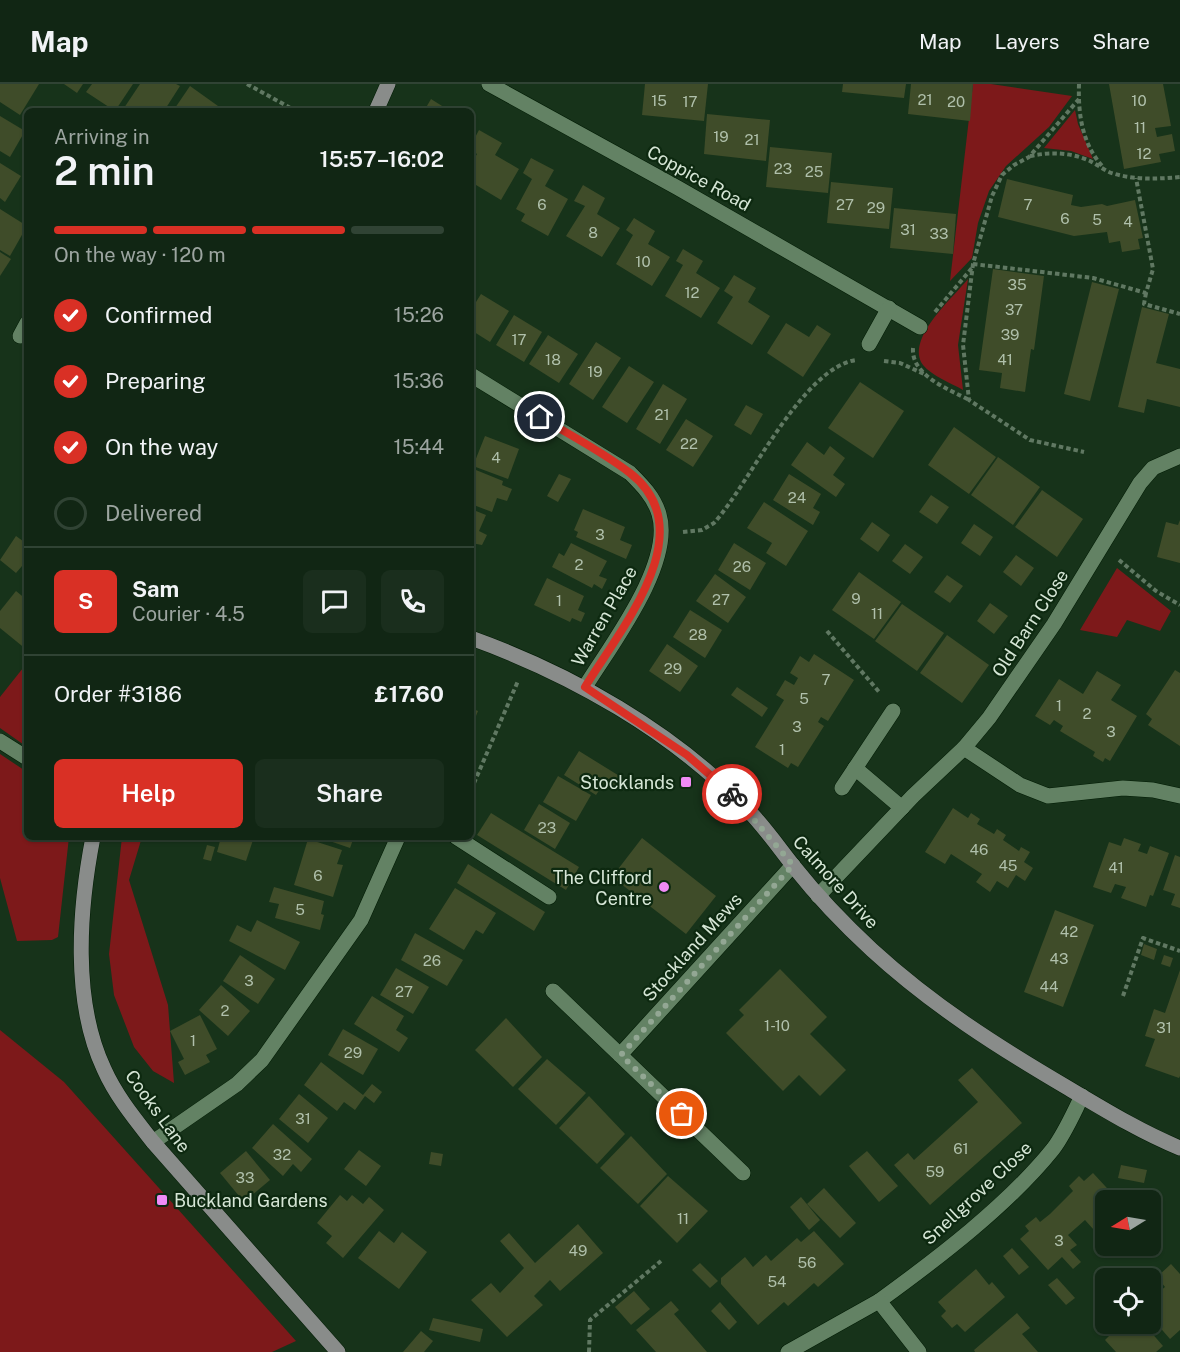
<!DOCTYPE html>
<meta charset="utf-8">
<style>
:root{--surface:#112614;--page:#1a2e1d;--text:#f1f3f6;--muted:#9ca5a0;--line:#304334;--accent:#d93025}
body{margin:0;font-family:"Public Sans",sans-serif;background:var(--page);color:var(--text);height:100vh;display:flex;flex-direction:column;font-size:22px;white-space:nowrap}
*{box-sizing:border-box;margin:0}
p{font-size:20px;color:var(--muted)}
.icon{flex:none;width:33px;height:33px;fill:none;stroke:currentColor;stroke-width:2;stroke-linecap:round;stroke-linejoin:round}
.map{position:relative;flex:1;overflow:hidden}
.side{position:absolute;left:24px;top:24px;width:450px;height:732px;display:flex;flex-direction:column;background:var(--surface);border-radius:9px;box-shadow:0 2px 4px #0004,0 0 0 2px var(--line)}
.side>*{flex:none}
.needle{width:39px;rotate:259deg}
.controls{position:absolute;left:1095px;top:1106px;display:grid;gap:12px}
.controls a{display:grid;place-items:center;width:66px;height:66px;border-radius:9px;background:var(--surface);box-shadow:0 2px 4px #0004,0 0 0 2px var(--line);font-size:30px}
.pin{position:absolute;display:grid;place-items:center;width:51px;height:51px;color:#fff;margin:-26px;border:3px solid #fff;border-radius:50%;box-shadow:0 2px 6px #0007}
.courier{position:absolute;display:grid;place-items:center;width:60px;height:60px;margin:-30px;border:4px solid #d93025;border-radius:50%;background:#fff;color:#222;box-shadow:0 2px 8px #0007}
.headline em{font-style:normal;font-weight:600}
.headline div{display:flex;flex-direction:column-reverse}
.headline{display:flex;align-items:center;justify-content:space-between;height:102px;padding:0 30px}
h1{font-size:39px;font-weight:600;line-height:45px}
.bar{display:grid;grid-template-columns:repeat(4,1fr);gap:9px 6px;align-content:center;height:72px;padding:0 30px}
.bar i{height:8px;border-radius:4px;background:var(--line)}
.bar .selected{background:var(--accent)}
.bar p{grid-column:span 4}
.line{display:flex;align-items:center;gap:15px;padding:0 30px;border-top:2px solid var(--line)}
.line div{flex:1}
.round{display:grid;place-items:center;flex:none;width:63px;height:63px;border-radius:9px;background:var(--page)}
ol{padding:0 30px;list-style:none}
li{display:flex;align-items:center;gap:18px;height:66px}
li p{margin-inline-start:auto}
li .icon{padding:6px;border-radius:50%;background:var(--accent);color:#fff;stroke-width:4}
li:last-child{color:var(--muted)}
li i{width:33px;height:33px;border:3px solid var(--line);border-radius:50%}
.cta{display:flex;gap:12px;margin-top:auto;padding:12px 30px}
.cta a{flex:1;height:69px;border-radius:9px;background:var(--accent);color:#fff;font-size:24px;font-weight:600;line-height:69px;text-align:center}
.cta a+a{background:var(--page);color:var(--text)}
header{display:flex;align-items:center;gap:36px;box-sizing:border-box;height:84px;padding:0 30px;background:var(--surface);border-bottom:2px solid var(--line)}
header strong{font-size:28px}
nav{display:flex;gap:33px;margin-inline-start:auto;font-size:21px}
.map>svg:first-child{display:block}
.green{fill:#7d191a}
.building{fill:#3f4c29}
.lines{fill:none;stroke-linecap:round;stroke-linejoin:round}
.lane-casing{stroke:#011b04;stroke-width:16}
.street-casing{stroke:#011b04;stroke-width:16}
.secondary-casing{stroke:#011b04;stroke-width:16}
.path{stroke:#607862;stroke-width:4;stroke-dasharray:4.5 3;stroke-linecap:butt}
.lane{stroke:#638264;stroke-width:15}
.street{stroke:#638264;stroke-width:15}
.secondary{stroke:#898c8a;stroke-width:15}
.done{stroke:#93a794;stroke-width:6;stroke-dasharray:0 10.8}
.route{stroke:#d93025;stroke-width:8}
.poi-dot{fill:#f08bf5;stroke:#0d2910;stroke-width:2}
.labels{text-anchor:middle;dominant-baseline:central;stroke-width:4.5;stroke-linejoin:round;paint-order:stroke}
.number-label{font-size:15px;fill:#b0c0ab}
.street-label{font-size:18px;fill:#d6e6d6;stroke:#0d2910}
.poi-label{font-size:18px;fill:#d6e6d6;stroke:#0d2910;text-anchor:end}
</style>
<header>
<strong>Map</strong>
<nav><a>Map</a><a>Layers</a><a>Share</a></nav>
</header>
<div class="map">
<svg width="1180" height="1268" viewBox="0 0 1180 1268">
<rect width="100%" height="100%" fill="#17331a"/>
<g class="green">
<polygon points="973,0 991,0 1072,12 1049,43 1006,82 989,107 978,139 972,174 950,197"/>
<polygon points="1075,26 1078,40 1093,75 1071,67 1044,64"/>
<path d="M 968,195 L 958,261 L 963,306 C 951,299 932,292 923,281 C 905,255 952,215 968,195 Z"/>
<polygon points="1117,484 1171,527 1160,547 1127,536 1117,553 1080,546"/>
<polygon points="27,579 27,663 0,644 0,613"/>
<polygon points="0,670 27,688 27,753 69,753 58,853 52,856 17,857 0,794"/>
<polygon points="122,753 142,753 129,796 168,921 174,999 153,987 134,963 114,911 109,870"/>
<polygon points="0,946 64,998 296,1257 272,1268 0,1268"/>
</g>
<g class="building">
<polygon points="0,0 39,0 20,31 0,18"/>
<polygon points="64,0 83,0 77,9"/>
<polygon points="92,0 133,0 115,27 86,8"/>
<polygon points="140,0 176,0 180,2 164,27 122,27"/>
<polygon points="645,0 708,0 704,37 642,31"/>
<polygon points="843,0 906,0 904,14 842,8"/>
<polygon points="911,0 973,0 970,37 908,30"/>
<polygon points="1109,0 1163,0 1171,42 1155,44 1157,53 1172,50 1175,67 1159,70 1161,78 1124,85"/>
<polygon points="190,2 218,22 214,27 173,27"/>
<polygon points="431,15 450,27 424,27"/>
<polygon points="707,30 770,36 766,77 704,70"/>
<polygon points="0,32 25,47 10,73 0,67"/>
<polygon points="479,46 502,59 495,71 519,85 501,116 471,98 471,80 477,70 471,66 471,61"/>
<polygon points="770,63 832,69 828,109 766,103"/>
<polygon points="531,74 554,86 545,102 568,115 548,152 521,137 525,130 516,125 532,95 523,89"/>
<polygon points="0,79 21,92 5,118 0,114"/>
<polygon points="1007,95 1073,111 1071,121 1081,123 1102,120 1107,122 1135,116 1143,154 1138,155 1140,165 1122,168 1120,157 1109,159 1107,148 1074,152 998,133"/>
<polygon points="831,98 893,104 889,145 827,139"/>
<polygon points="583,101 605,114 597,130 620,144 602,173 566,152 585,122 574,117"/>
<polygon points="894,124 956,130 953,170 890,164"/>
<polygon points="0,125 27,142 10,172 0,166"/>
<polygon points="634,134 655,147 648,160 670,173 652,202 616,180 633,151 626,146"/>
<polygon points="683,165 703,177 696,189 720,204 701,234 665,212 683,181 676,177"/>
<polygon points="0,168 11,175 0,192"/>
<polygon points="993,185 1044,192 1034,266 1031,265 1025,308 1000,304 1002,289 979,286"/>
<polygon points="734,191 756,204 748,218 770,232 752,261 717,239 733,213 724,207"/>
<polygon points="1092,198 1119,205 1090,317 1064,310"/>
<polygon points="481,210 509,227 490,258 471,246 471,226"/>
<polygon points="1142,223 1169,230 1156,279 1180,285 1180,323 1147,315 1144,329 1118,323"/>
<polygon points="514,231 542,248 524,278 496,261"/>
<polygon points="786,239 809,253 817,241 831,250 803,293 767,269"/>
<polygon points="548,251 578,270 559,299 529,280"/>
<polygon points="596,258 621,274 593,316 569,300"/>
<polygon points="629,282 654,298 627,339 602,323"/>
<polygon points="860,298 904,327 873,374 828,344"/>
<polygon points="663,300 687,315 660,360 636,345"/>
<polygon points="746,321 763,330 751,351 734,341"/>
<polygon points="686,335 713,352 693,383 666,366"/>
<polygon points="954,343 996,373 969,410 928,381"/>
<polygon points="485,352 519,365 508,395 473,382"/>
<polygon points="807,358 824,371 830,362 845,374 833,391 845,400 836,413 791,381"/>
<polygon points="998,373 1040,403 1013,441 971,411"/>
<polygon points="471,384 503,397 502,401 512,405 507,417 497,414 492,428 471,420"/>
<polygon points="559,390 571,395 558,418 547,412"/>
<polygon points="789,390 821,410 813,424 820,428 813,441 773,416"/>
<polygon points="1042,406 1083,435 1057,473 1015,443"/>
<polygon points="931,411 949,423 937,440 919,428"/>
<polygon points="764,418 808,447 786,482 766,469 772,459 747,444"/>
<polygon points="471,425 486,431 479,447 487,451 482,461 471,459"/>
<polygon points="583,425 625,443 620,456 632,461 626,475 576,453 578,448 574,446"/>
<polygon points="1180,436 1180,479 1157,473 1166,438 1178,441"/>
<polygon points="872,438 890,451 878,468 860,455"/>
<polygon points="974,440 993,453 980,472 961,459"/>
<polygon points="16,452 27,460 27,486 22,482 16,489 0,476"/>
<polygon points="571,459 607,477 599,492 607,495 602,505 594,500 592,504 552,483 559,469 564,472"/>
<polygon points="734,459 766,479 750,506 718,486"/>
<polygon points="905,460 923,473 910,490 892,477"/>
<polygon points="1016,471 1034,484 1021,502 1003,488"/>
<polygon points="859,488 901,518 874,555 832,526"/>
<polygon points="715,490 746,513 728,539 696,517"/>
<polygon points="947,491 963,502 950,519 934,508"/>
<polygon points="547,494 584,512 578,526 585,529 581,538 572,534 570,538 534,521"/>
<polygon points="16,507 27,516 27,566 0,544 0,527"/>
<polygon points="990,519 1008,532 994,550 977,537"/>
<polygon points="902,520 944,549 917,587 875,557"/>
<polygon points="690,526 722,546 705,574 673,553"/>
<polygon points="947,551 989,581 962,619 920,589"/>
<polygon points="667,560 698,582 680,608 649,587"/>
<polygon points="814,570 854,596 828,637 821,633 818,638 824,642 798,683 791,679 788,684 755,663 784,616 776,611 785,596 794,601 798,594 790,589 800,572 809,578"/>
<polygon points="1175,586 1180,589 1180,662 1148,641 1152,635 1146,630"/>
<polygon points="1097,587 1121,601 1111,616 1137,632 1110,677 1105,674 1103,678 1093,672 1095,668 1060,647 1063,642 1054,636 1050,641 1035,632 1059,595 1083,610"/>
<polygon points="737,603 768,624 762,633 731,611"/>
<polygon points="471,624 478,627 474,637 471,636"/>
<polygon points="579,667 621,693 613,705 604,699 596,711 564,691"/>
<polygon points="558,692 591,711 576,737 543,718"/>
<polygon points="539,720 570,739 555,765 524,746"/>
<polygon points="953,724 968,734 971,729 980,735 977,740 994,750 997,745 1006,751 1003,756 1019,767 1021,763 1030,768 1024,778 1033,784 1025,797 1016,791 1008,804 997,797 990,808 976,798 982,790 951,770 945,780 925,768"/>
<polygon points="491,729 579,783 566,806 477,751"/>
<polygon points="200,753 217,753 215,758"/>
<polygon points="221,753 254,753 246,777 217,768"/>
<polygon points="318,753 354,753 350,764"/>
<polygon points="642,754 716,812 686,850 612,793"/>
<polygon points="1124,754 1141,760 1138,767 1147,770 1150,762 1169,769 1153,812 1150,811 1146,823 1121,814 1126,803 1115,800 1111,809 1093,803 1109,758 1121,762"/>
<polygon points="308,755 342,766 337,780 343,781 333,813 294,801"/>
<polygon points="207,761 215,763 211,777 203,775"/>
<polygon points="1175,771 1180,773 1180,824 1171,821 1175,810 1163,806"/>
<polygon points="468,780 545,828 534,847 457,799"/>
<polygon points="274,803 324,817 321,830 324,831 320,846 275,834 279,820 269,818"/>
<polygon points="455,804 496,829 483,850 476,846 464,866 429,845"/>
<polygon points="1055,826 1094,841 1063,923 1024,908"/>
<polygon points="257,836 300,858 285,886 229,857 237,841 251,848"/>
<polygon points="415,849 463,876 447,902 401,876"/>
<polygon points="1144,860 1157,865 1154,876 1141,871"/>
<polygon points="240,871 275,895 258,920 223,897"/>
<polygon points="1164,871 1173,874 1170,883 1161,880"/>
<polygon points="396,884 429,903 413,930 380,911"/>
<polygon points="780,885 827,933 810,950 846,986 820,1012 799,991 783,1007 726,949 744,931 739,926"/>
<polygon points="1180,886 1180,992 1179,994 1145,982 1155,955 1145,952 1154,925 1165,929"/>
<polygon points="221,901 250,927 228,952 199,926"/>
<polygon points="372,912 404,932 396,946 408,954 399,968 354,940"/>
<polygon points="200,931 217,965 206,971 210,978 185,991 178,978 184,975 170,947"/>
<polygon points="506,934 542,973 513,1003 475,966"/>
<polygon points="343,945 378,965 363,991 328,971"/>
<polygon points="547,975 586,1009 556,1041 518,1005"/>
<polygon points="321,978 363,1011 372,1000 382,1008 374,1019 365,1012 355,1026 344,1018 337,1027 304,1001"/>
<polygon points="972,984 1022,1039 930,1121 894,1081 908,1069 914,1076 978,1018 958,996"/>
<polygon points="299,1010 328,1034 308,1059 279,1035"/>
<polygon points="589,1012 625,1050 597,1080 559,1044"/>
<polygon points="273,1040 312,1075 301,1088 293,1080 283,1092 252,1064"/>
<polygon points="631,1052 667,1090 638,1120 600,1084"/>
<polygon points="359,1066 381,1082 366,1102 344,1085"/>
<polygon points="246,1067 270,1096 244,1118 220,1089"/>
<polygon points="867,1067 898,1102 879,1118 849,1082"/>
<polygon points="431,1068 443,1070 441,1082 429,1080"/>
<polygon points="1121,1081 1147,1086 1144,1099 1118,1094"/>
<polygon points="1093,1089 1118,1116 1106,1116 1106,1152 1102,1155 1085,1136 1068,1151 1077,1161 1070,1166 1081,1178 1073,1185 1062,1173 1048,1186 1020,1155 1029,1147 1025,1142 1036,1133 1040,1138 1050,1130 1073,1107 1069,1102 1079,1092 1084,1097"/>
<polygon points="668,1092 708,1127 677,1159 640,1122"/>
<polygon points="824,1104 856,1139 840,1154 807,1120"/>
<polygon points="340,1111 347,1117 352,1111 363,1120 369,1113 384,1126 343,1174 326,1159 332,1152 317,1139"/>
<polygon points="801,1113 820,1136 809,1146 790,1123"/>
<polygon points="578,1140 603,1169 560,1207 550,1196 534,1212 543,1221 507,1253 471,1216 491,1199 500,1209 524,1184 500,1157 509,1149 535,1179"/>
<polygon points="379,1147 394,1159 402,1148 427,1168 399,1205 358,1174"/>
<polygon points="814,1147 844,1180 818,1203 814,1199 788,1222 784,1218 758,1241 721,1200 721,1194 745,1173 753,1183 766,1171 771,1177 797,1154 801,1158"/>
<polygon points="1012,1164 1029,1183 1019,1191 1003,1172"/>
<polygon points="700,1179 718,1197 710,1204 692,1186"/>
<polygon points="1171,1180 1180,1190 1180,1246 1170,1255 1150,1232 1150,1215 1165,1203 1157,1193"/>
<polygon points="976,1185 989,1201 992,1198 1005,1213 965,1248 957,1240 952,1244 941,1232 946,1227 938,1218"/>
<polygon points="1057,1194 1075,1214 1066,1221 1048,1201"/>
<polygon points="634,1207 650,1225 631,1241 615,1223"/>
<polygon points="671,1217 679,1226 674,1230 707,1268 656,1268 636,1246"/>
<polygon points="720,1218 737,1238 729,1246 711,1227"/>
<polygon points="1017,1229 1030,1244 1022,1250 1038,1268 975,1268 974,1266"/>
<polygon points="433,1234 483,1245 480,1258 429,1246"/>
<polygon points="1108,1239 1117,1239 1120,1243 1124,1239 1143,1239 1163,1262 1156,1268 1116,1268 1105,1256 1113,1248"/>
<polygon points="421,1247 433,1257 424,1268 403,1268"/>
</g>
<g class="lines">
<g class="lane-casing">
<polyline id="lane" points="456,753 549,813"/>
</g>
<g class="street-casing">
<g id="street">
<polyline points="489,0 678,104 920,243"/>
<polyline points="20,252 27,239"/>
<polyline points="869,260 889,224"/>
<path d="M 471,291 L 630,389 C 642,401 654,413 659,430 C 674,480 610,562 585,603"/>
<polyline points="0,657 27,674"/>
<polyline points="964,664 1020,701 1048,712 1123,704 1153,706 1180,712"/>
<polyline points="855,684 902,724"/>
<polyline points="842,704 893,627"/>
<polyline points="818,812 913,712 964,664 989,634 1054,540 1140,399 1153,384 1180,372"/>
<polyline points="553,907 620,971"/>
<polyline points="153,1058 237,1000 262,976 361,836 398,753"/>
<polyline points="743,1089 620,971 793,781"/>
<path d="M 879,1217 C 937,1175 1008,1121 1053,1065 C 1065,1049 1073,1030 1082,1012"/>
<polyline points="788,1268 879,1217 919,1268"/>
</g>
</g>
<g class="secondary-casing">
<g id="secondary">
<polyline points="376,27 388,0"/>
<path d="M 471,554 C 571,590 672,647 746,724 C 764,742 779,764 795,784 C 818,813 845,841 872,866 C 932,921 998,963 1068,1004 C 1105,1026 1141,1048 1180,1064"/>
<path d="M 93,753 C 79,825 72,917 104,985 C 116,1012 135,1035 153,1058 L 338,1268"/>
</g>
</g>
<g class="path">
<polyline points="247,0 296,27"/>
<path d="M 1079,0 C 1078,30 1082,61 1104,84"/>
<polyline points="1079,15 1029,73 1014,81 1002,91 992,112 973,180 963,261 969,316 1030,356 1084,368"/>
<path d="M 1030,72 C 1050,68 1070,68 1090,77 C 1098,81 1106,88 1115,90 C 1136,96 1158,95 1180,93"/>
<polyline points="973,180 1093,194 1146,209 1153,185 1136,94"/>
<polyline points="1146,209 1144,220 1180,230"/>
<polyline points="935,228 972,184"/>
<path d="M 913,264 C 911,292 949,305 969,316"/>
<polyline points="884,277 900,279 924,290"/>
<path d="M 683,448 L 702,446 L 714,439 C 750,399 802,284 856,276"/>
<polyline points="1119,476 1156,507 1180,521"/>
<polyline points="827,547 880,609"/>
<polyline points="471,706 518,597"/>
<polyline points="1123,912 1143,854 1180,867"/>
<polyline points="589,1268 590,1236 661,1177"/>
</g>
<use href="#lane" class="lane"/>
<use href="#street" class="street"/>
<use href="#secondary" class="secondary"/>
</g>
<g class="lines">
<polyline class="done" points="682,1030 621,971 793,781 732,710"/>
<path class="route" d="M 540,333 C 570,351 603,368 630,389 C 705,447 619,547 585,603 L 687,671 L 732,710"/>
</g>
<g class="poi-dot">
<rect x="680" y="692" width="12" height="12" rx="3"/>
<circle cx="664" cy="803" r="6"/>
<rect x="156" y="1110" width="12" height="12" rx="3"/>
</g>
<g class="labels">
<g class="number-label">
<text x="925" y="15">21</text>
<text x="659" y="16">15</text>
<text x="1139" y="16">10</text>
<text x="690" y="17">17</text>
<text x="956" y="17">20</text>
<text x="1140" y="43">11</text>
<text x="721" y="52">19</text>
<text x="752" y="55">21</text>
<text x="1144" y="69">12</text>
<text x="783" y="84">23</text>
<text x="814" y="87">25</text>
<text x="542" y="120">6</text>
<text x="845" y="120">27</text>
<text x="1028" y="120">7</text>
<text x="876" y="123">29</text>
<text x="1065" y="134">6</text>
<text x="1097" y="135">5</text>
<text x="1128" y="137">4</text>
<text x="908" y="145">31</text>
<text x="593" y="148">8</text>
<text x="939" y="149">33</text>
<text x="643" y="177">10</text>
<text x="1017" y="200">35</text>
<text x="692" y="208">12</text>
<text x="1014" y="225">37</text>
<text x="1010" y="250">39</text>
<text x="519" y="255">17</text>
<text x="553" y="275">18</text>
<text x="1005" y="275">41</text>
<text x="595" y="287">19</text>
<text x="662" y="330">21</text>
<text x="689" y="359">22</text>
<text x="496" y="373">4</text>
<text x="797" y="413">24</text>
<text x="600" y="450">3</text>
<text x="579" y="480">2</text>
<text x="742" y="482">26</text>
<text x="856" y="514">9</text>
<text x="721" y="515">27</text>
<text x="559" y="516">1</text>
<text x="877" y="529">11</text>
<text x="698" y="550">28</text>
<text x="673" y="584">29</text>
<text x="826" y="595">7</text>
<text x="804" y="614">5</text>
<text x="1059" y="621">1</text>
<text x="1087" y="629">2</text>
<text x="797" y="642">3</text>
<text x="1111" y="647">3</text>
<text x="782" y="665">1</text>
<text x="547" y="743">23</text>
<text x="979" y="765">46</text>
<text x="1008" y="781">45</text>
<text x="1116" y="783">41</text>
<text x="318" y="791">6</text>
<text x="300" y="825">5</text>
<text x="1069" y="847">42</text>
<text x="1059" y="874">43</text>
<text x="432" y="876">26</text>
<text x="249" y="896">3</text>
<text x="1049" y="902">44</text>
<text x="404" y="907">27</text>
<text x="225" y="926">2</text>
<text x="777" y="941">1-10</text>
<text x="1164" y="943">31</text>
<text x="193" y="956">1</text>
<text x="353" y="968">29</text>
<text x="303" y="1034">31</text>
<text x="961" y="1064">61</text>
<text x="282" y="1070">32</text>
<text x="935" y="1087">59</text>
<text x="245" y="1093">33</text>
<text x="683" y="1134">11</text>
<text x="1059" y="1156">3</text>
<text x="578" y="1166">49</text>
<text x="807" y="1178">56</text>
<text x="777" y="1197">54</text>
</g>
<g class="street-label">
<text transform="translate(699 94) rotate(29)">Coppice Road</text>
<text transform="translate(604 532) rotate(-60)">Warren Place</text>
<text transform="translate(1030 539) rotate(-57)">Old Barn Close</text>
<text transform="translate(836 798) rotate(48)">Calmore Drive</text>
<text transform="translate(692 863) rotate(-48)">Stockland Mews</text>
<text transform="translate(158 1027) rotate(54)">Cooks Lane</text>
<text transform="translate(977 1109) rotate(-43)">Snellgrove Close</text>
</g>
<g class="poi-label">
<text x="674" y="698">Stocklands</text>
<text x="652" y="793">The Clifford<tspan x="652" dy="21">Centre</tspan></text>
<text x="174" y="1116" text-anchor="start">Buckland Gardens</text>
</g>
</g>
</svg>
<div class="controls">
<a><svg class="needle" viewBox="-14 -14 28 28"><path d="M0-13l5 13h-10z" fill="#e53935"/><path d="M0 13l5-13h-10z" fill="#9ca5a0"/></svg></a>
<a><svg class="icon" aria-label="locate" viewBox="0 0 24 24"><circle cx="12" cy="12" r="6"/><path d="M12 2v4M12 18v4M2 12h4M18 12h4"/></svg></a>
</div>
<div class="pin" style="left:682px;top:1030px;background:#ea580c"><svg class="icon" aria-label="bag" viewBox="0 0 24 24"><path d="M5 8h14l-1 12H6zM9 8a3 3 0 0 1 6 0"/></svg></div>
<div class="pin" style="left:540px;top:333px;background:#1f2937"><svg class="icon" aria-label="home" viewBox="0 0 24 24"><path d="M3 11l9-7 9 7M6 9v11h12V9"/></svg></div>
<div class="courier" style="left:732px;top:710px"><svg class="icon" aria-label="bike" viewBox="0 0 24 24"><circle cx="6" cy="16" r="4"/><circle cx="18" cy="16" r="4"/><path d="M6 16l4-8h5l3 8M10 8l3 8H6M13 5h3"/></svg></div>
<section class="side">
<div class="headline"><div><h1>2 min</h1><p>Arriving in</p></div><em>15:57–16:02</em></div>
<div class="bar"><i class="selected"></i><i class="selected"></i><i class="selected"></i><i></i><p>On the way · 120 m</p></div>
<ol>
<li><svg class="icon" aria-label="check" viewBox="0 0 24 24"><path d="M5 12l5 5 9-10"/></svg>Confirmed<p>15:26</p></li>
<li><svg class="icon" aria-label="check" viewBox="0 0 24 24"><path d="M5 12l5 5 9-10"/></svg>Preparing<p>15:36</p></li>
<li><svg class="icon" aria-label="check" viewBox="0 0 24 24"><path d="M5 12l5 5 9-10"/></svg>On the way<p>15:44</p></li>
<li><i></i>Delivered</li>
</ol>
<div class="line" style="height:108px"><b class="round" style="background:var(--accent);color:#fff">S</b><div><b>Sam</b><p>Courier · 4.5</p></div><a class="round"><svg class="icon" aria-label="chat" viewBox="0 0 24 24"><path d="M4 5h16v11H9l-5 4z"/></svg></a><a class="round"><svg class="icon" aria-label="phone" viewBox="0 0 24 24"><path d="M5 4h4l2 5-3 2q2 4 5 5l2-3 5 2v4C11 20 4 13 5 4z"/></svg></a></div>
<div class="line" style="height:78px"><div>Order #3186</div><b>£17.60</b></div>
<div class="cta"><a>Help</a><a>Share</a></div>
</section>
</div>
